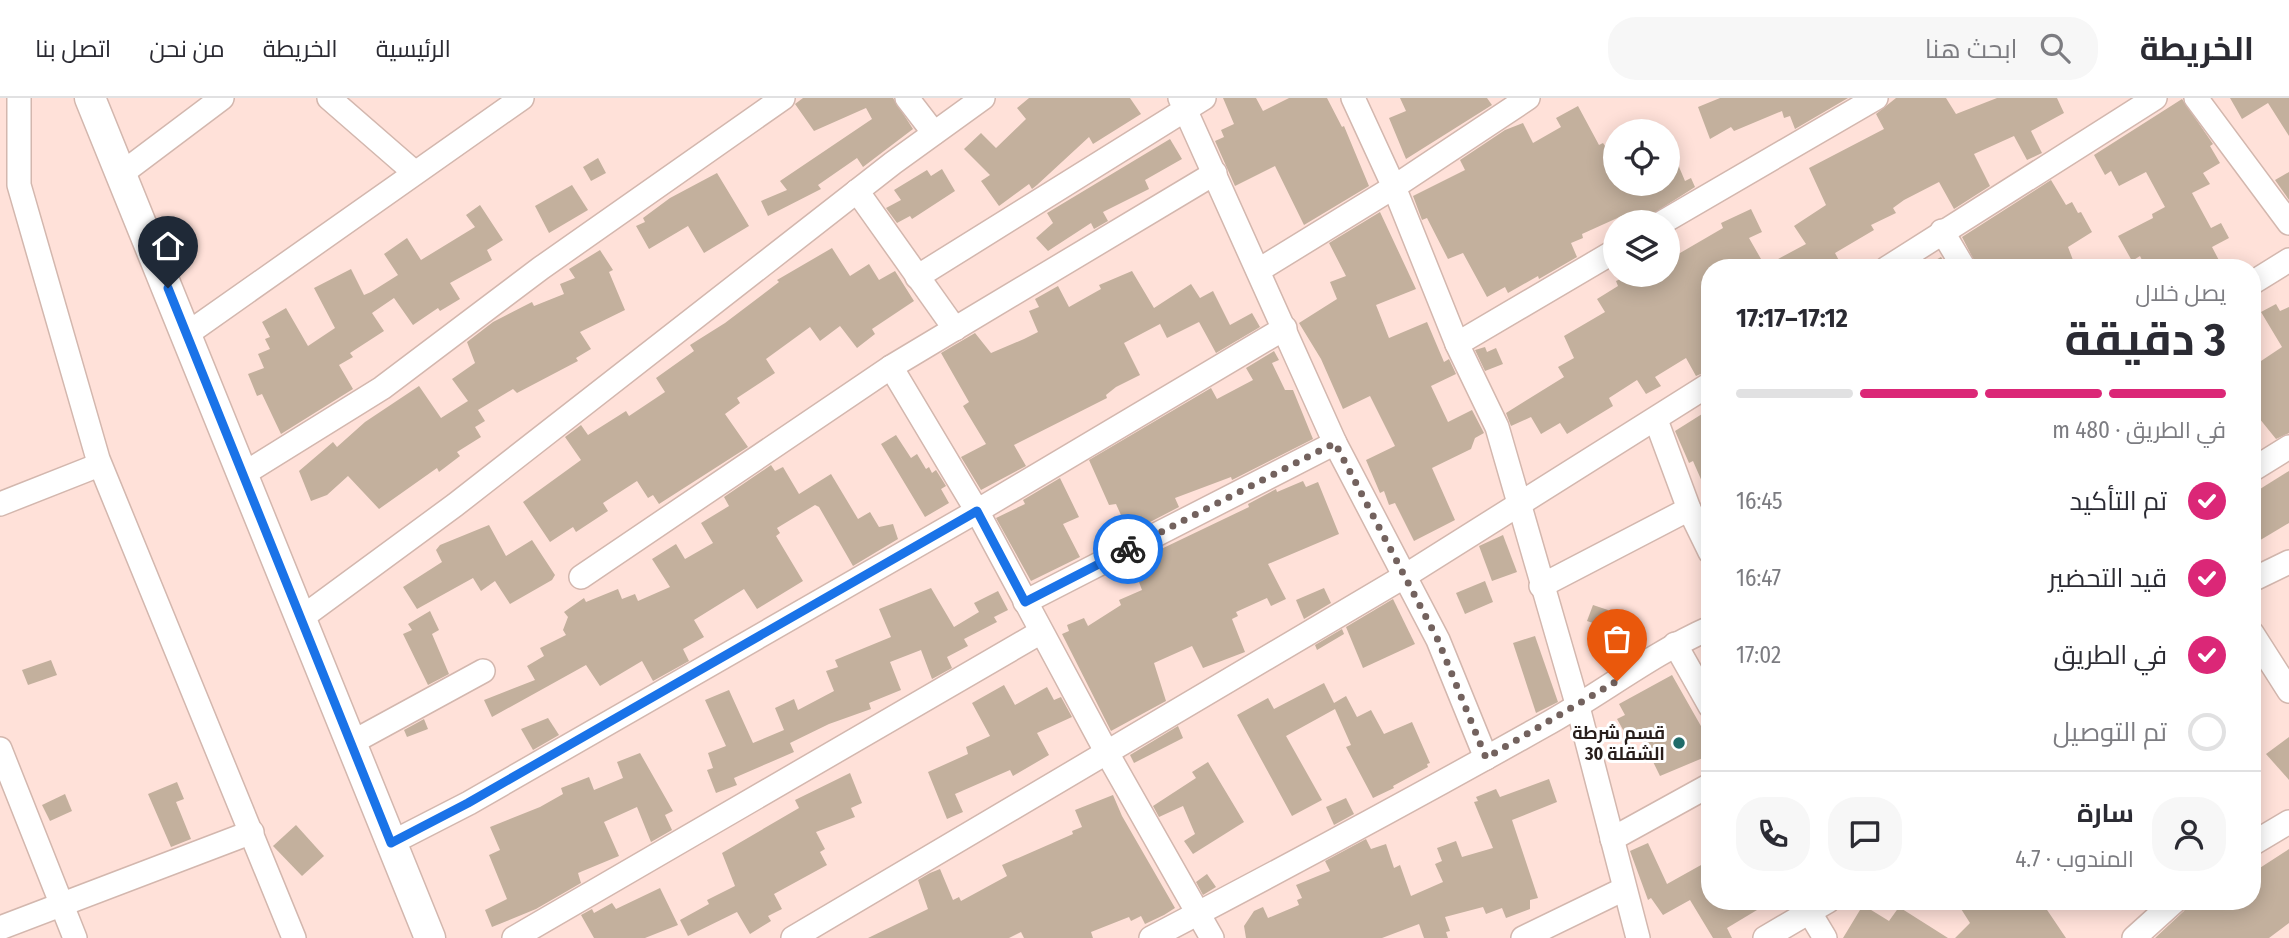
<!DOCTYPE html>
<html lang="ar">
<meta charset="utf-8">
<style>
:root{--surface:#fff;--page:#f7f7f7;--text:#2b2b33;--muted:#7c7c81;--line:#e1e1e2;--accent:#db2777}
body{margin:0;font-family:"Fira Sans Condensed",Cairo,sans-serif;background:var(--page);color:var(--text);direction:rtl;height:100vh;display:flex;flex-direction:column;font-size:26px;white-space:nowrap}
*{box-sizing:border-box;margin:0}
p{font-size:23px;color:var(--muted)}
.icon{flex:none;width:38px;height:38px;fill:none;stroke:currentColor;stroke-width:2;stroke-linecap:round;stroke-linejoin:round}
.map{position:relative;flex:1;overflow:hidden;direction:ltr}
.panel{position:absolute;left:1701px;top:161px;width:560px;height:651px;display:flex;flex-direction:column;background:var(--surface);border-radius:28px;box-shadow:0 4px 18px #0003;direction:rtl}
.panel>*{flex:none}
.controls{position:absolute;left:1603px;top:21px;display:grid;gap:14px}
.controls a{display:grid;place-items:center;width:77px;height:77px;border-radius:50%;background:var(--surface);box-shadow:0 4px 18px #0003;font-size:35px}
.pin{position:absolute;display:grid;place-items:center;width:60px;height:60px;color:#fff;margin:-72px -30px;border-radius:50% 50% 50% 0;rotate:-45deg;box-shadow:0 0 7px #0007}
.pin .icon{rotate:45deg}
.courier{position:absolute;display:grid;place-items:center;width:70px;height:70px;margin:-35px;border:5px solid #1a73e8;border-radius:50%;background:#fff;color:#222;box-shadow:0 2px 9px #0007}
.overview em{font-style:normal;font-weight:700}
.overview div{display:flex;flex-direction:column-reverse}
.overview{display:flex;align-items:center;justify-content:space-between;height:119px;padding:0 35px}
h1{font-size:46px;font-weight:700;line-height:52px}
.bar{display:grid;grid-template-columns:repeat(4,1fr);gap:10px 7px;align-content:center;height:84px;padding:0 35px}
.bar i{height:9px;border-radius:5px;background:var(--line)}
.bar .active{background:var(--accent)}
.bar p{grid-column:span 4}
.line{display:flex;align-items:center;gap:18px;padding:0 35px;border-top:2px solid var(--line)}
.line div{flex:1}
.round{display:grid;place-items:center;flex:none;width:74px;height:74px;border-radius:28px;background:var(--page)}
ol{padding:0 35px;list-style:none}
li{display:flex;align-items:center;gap:21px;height:77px}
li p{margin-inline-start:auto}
li .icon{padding:7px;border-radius:50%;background:var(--accent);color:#fff;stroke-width:4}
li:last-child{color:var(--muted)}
li i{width:38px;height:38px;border:4px solid var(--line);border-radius:50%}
header{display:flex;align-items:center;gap:42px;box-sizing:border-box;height:98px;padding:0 35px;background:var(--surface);border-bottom:2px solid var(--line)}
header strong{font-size:33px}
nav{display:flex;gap:38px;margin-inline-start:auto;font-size:24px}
.search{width:490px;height:63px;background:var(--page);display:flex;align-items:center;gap:18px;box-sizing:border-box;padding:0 24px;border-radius:28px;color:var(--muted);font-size:26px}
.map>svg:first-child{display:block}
.building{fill:#c3b09d}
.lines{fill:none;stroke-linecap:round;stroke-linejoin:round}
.minor-casing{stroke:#d3b7ae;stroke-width:26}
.tertiary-casing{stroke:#d3b7ae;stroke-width:33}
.minor{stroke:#fff;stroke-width:23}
.tertiary{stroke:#fff;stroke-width:30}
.done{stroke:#73625e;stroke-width:7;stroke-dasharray:0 12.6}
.route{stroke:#1a73e8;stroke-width:9}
.poi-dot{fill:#1f6b69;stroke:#fff;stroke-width:2.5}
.labels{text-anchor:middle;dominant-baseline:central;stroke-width:6;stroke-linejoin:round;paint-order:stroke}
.poi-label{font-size:18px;font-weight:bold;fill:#281e1b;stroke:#fff;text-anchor:end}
</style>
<header>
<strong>الخريطة</strong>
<div class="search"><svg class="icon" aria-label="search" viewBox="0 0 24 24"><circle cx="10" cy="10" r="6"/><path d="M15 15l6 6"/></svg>ابحث هنا</div>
<nav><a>الرئيسية</a><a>الخريطة</a><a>من نحن</a><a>اتصل بنا</a></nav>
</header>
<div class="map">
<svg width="2289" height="840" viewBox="0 0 2289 840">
<rect width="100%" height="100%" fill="#ffe1d9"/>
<g class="building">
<polygon points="803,0 893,0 913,31 863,69 857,60 818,87 821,91 768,118 761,103 787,92 780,83 872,21 866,10 814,33 795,6"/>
<polygon points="1029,0 1130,0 1141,16 1093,46 1089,39 1037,87 1032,91 1029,86 999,108 981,83 990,77 964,51 981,35 996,50 1026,21 1017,10"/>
<polygon points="1223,0 1256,0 1263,13 1289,0 1327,0 1342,29 1344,28 1369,88 1304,127 1275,68 1235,88 1215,43 1224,39 1221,32 1234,26"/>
<polygon points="1400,0 1487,0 1492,7 1406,61 1389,20 1406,13"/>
<polygon points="1720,0 1848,0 1795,31 1790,18 1784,20 1782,13 1734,33 1731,29 1710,41 1698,9"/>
<polygon points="1896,0 1946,0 1956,16 1997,0 2057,0 2064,15 2031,33 2042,55 2027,62 2014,38 1974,56 1990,88 1954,111 1939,84 1904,102 1893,110 1896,115 1871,127 1874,132 1835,155 1843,170 1710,170 1710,272 1696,278 1686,260 1655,279 1661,288 1646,296 1637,282 1609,300 1613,308 1567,336 1560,325 1541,336 1531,319 1511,328 1506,315 1564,279 1558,269 1574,260 1564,238 1605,214 1597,201 1618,188 1616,183 1630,177 1668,177 1668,162 1723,130 1721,125 1751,111 1762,134 1749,140 1765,168 1806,146 1794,128 1826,107 1809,70 1884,31 1876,16"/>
<polygon points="2230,0 2289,0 2289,38 2268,5 2242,21"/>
<polygon points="2182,1 2213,46 2210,48 2220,65 2203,75 2210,86 2192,95 2211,130 2221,125 2229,140 2212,149 2223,170 2205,170 2200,161 2184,170 2146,170 2140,158 2132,163 2118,138 2153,120 2152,116 2165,109 2146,74 2119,88 2111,73 2105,77 2094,57"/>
<polygon points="1578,8 1599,47 1603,45 1611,57 1615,67 1615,86 1668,86 1668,43 1685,83 1691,80 1695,89 1651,117 1627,124 1624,117 1582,136 1583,140 1571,145 1577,159 1539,181 1538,178 1508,195 1505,189 1487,199 1463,155 1448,161 1427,120 1422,122 1413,98 1465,72 1460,62 1505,32 1523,25 1533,45 1561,29 1556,20"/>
<polygon points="1170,41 1182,61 1145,82 1149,91 1103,114 1108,123 1094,131 1091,125 1048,153 1036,140 1053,125 1047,115"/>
<polygon points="598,60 606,75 591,83 583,69"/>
<polygon points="942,71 955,93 912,121 910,118 897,125 886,110 901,102 894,92 927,72 931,78"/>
<polygon points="2289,74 2289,102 2275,82"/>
<polygon points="717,75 749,128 704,155 688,128 649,151 636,128 645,124 643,120 670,100"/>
<polygon points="2051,82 2066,107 2072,104 2078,115 2081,114 2092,134 2068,149 2076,170 1978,170 1962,139"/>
<polygon points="572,87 588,112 549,135 535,108"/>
<polygon points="480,107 503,142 487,152 492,162 450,185 460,201 440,213 438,210 413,227 394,200 372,215 384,233 350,255 353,259 339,267 353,291 281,336 262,296 257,298 248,276 264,270 258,256 270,251 265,241 270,239 262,224 286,210 308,248 335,230 314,190 351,171 364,197 371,194 398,177 384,156 407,140 421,162 475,129 466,117"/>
<polygon points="1380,114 1416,191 1376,207 1389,240 1427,224 1444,264 1449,261 1456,276 1431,288 1448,324 1472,312 1484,335 1475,340 1471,351 1432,370 1455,422 1414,443 1395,405 1389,407 1384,393 1380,395 1366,362 1395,348 1370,298 1343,311 1321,261 1299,225 1337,201 1330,184 1346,178 1329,145"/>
<polygon points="832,150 850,178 869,166 879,182 895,173 914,203 872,231 875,236 857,250 840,228 820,243 810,229 766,261 775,275 737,300 740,305 725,316 748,349 659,406 653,397 648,400 637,383 603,405 608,413 576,434 573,429 550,444 523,404 581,362 565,339 581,327 588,337 626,313 629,318 665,294 656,280 694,253 690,247 725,225 779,184 777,182"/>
<polygon points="600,152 613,172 609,174 625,212 580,234 591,251 576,260 578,263 517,295 513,291 478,312 485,323 475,329 481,339 457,354 460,358 439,374 437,370 379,411 348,378 327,397 311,403 299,373 333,344 337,349 365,324 419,288 441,320 468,303 452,281 475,265 467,244 493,224 532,204 534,208 564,196 560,186 575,180 569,171"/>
<polygon points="1941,159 1948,170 1921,170"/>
<polygon points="1132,173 1154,210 1191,186 1200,200 1213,193 1230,227 1252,215 1260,229 1216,255 1199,224 1167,240 1160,226 1124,245 1140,277 1116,289 1106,297 1107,300 1014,347 1026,368 981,392 961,359 986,346 963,308 969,304 941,255 975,235 991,255 1024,241 1038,234 1029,213 1039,209 1035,201 1058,188 1069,209 1101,191 1099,187"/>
<polygon points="2276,206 2280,213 2289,209 2289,335 2276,341 2259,320 2252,324 2252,269 2282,249 2261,214"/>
<polygon points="1485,249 1487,254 1496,250 1503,266 1485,273 1475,252"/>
<polygon points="1274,253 1279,262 1272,265 1285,292 1293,292 1313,341 1232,382 1231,379 1175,400 1179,409 1129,435 1116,406 1109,407 1089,362 1211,290 1217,301 1253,282 1246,270"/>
<polygon points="1710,311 1710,402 1693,363 1689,365 1675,333"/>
<polygon points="896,337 911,360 917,356 926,371 929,369 932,375 936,372 946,388 941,391 949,405 925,419 881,346"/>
<polygon points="771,367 775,373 783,369 799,396 831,376 858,421 870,414 879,429 893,426 898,441 853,468 819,409 815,407 777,430 780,435 776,438 803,483 757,511 744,491 694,522 704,539 683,551 689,563 653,583 642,563 600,588 586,567 492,619 484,602 535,582 527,568 544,558 540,550 566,537 563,532 568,519 564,514 584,500 586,504 618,491 622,501 635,496 638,503 670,489 652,461 676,446 685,461 713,445 701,425 729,408 724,399"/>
<polygon points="2289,373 2289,425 2252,447 2252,396"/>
<polygon points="1060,380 1079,419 1063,426 1080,459 1031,483 996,420 1025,406 1023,402"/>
<polygon points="1303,383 1306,389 1318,384 1339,436 1268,466 1286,501 1271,508 1267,500 1236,514 1238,518 1232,521 1245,554 1203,570 1192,548 1154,565 1166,603 1111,633 1062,536 1069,533 1067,527 1084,520 1088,528 1121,507 1119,502 1142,492 1139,484 1142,482 1134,464 1249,409 1248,406 1276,391 1277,394"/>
<polygon points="489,427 506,458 532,442 555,477 552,482 510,506 495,483 481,493 473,480 417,511 403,489 442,464 436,452 440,447"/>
<polygon points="1503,437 1517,474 1492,483 1479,448"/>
<polygon points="1485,483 1493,504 1465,516 1456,495"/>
<polygon points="931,490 954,529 979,514 974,505 998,493 1008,512 994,519 997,524 964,541 968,548 947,559 952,570 932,581 921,552 890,564 901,592 869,605 871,611 829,626 790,645 794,654 734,680 737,687 716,695 707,672 713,670 708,655 726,648 705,602 729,592 753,645 784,632 775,610 794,601 798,612 834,593 826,573 838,569 835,562 891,539 879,511"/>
<polygon points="1324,490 1331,505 1304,521 1296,502"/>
<polygon points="1393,501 1415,546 1363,570 1346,529"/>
<polygon points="1593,507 1608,512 1602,528 1587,523"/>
<polygon points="430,513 439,532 432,536 449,576 428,587 403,536 412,532 408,526"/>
<polygon points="1342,531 1344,536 1317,552 1315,547"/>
<polygon points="1535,538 1558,604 1536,615 1513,545"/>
<polygon points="51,562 57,577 28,587 22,572"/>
<polygon points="1672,577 1710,644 1710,657 1660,678 1638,633 1627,639 1617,621 1625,617 1619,606"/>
<polygon points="1324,585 1334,605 1346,598 1357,619 1371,612 1384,636 1412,624 1430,665 1427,666 1428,669 1393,688 1394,690 1373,700 1346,649 1351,647 1335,611 1286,638 1322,702 1292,718 1237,617 1268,600 1274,611"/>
<polygon points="1004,587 1015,607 1047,589 1054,602 1061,599 1072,619 1037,635 1049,657 1013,678 1010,672 955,696 963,714 947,721 928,674 968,656 966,649 990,638 972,605"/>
<polygon points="548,620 559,637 533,652 521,631"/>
<polygon points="424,621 428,631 407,639 404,632"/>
<polygon points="1178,628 1183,640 1134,665 1130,657"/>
<polygon points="2289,639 2289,682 2266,656"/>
<polygon points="640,655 673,713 665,717 672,732 651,744 637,709 604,724 619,758 578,775 581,785 536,811 492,829 485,812 507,801 489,757 500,752 490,729 540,709 563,696 561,690 589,679 594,692 623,680 617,664"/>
<polygon points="1208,664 1244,724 1193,756 1184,743 1195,736 1183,708 1159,719 1153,708 1196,680 1192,674"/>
<polygon points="850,675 862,705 851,710 855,719 816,734 825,751 820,754 827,767 774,796 782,811 768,818 771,823 750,836 737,814 688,838 680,822 709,806 707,802 735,788 722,755 799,710 795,702"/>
<polygon points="1549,681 1557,704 1512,722 1538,800 1530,802 1530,811 1506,820 1502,810 1486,816 1483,809 1445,819 1450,833 1446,834 1448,840 1424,840 1419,826 1382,840 1246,840 1244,828 1254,813 1263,809 1268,820 1299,807 1297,802 1302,800 1296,787 1330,773 1325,763 1366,741 1371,751 1386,746 1394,770 1400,767 1411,798 1443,784 1435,766 1442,763 1437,750 1456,743 1462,759 1493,750 1474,704 1478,703 1476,699 1496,691 1500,699"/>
<polygon points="177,684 184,701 176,704 191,741 171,749 148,696"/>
<polygon points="65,696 72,713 50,723 42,707"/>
<polygon points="1113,697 1122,718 1175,810 1164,817 1145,826 1141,818 1131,823 1129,819 1091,834 1093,840 1024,840 1021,834 1009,840 868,840 928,811 918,782 930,775 940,771 953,802 959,799 961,803 1007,778 1002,767 1073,736 1072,733 1082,729 1075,712"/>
<polygon points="1346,700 1354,716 1334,727 1326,709"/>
<polygon points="296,727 324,758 302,778 273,748"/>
<polygon points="1648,745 1667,786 1710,762 1710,803 1772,803 1727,830 1732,840 1713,840 1690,802 1663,817 1651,800 1648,802 1630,753"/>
<polygon points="2289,751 2289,825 2269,840 2155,840 2184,813 2189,803 2252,803 2252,775"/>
<polygon points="1207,776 1216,789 1203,797 1196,784"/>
<polygon points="660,790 678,827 645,840 594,840 581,817 592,811 594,815 612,805 616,811"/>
<polygon points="1956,803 2041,803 2066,840 1955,840 1970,825"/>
<polygon points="1863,807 1889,823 1899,809 1948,840 1843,840"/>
</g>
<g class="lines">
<g class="minor-casing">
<g id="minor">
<polyline points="19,0 19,87 98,361 294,840"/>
<polyline points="329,0 414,74"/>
<polyline points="907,0 934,35"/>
<polyline points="1180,0 1335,345 1438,542 1486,660"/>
<polyline points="1353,0 1394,89 1457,246 1497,329 1578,609 1638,840"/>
<polyline points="2196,0 2289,125"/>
<polyline points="121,76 222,0"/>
<polyline points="857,93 955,231"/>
<polyline points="1663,124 1876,0"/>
<polyline points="1942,133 1964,170"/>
<polyline points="1887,170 2155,0"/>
<polyline points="1259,172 1394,89 1528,0"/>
<polyline points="917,179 1204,0"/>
<polyline points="2252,185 2289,162"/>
<polyline points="187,236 522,0"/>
<polyline points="1457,246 1615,153"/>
<polyline points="891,269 977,413 1107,655 1212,840"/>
<polyline points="1656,322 1689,411 1710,454"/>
<polyline points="2252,372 2289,349"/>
<polyline points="242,377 382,290 541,170 783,0"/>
<polyline points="0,406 99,367"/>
<polyline points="581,479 891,269 1215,75"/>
<polyline points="2252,482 2289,464"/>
<polyline points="1541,488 1689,411"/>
<polyline points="1025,504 1335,345"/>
<polyline points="300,521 455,407 893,65 983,0"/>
<polyline points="2252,535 2289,593"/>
<polyline points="1675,546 1710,608"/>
<polyline points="351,645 483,573"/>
<polyline points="0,651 75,840"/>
<polyline points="1612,741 1710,687"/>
<polyline points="391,745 469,705 977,413 1285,230"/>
<polyline points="2252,746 2289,724"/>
<polyline points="1810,815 1825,840"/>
<polyline points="0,830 252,734"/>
<polyline points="514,840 1041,534"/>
<polyline points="793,840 1405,478 1710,286"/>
<path d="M 1151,840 C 1283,771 1415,700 1545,627 C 1601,596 1651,556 1710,530"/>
<polyline points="1523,840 1624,791"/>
<polyline points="1765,840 1828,803"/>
<polyline points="2134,840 2175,803"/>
</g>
</g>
<g class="tertiary-casing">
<polyline id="tertiary" points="90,0 430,840"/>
</g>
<use href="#minor" class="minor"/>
<use href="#tertiary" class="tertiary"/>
</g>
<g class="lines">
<polyline class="done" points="1128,451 1335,345 1438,542 1486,660 1617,583"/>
<polyline class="route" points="168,190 391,745 468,705 977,413 1025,504 1128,451"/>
</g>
<circle class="poi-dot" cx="1679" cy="645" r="7"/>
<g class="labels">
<g class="poi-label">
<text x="1665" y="635">قسم شرطة<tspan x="1665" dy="21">الشقلة 30</tspan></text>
</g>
</g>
</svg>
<div class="controls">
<a><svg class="icon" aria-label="locate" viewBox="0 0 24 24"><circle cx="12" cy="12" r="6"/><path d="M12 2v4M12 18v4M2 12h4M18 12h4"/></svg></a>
<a><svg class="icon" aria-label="layers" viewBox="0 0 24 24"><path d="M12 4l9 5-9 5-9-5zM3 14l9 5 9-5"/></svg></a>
</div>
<div class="pin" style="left:1617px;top:583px;background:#ea580c"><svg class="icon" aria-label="bag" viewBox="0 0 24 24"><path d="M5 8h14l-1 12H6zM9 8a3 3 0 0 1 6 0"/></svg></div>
<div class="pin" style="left:168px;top:190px;background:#1f2937"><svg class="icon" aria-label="home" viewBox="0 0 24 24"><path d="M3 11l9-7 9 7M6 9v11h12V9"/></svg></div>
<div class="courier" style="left:1128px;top:451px"><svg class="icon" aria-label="bike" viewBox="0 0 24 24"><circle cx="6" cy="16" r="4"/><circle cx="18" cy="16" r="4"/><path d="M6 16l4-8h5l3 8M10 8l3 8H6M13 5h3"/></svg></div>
<section class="panel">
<div class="overview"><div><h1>3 دقيقة</h1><p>يصل خلال</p></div><em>17:12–17:17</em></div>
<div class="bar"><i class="active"></i><i class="active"></i><i class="active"></i><i></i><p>في الطريق · 480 m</p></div>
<ol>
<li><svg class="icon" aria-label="check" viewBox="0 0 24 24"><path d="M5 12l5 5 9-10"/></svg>تم التأكيد<p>16:45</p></li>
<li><svg class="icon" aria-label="check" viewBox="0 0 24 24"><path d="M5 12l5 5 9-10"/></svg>قيد التحضير<p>16:47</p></li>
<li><svg class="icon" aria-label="check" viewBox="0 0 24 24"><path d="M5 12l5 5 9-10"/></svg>في الطريق<p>17:02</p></li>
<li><i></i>تم التوصيل</li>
</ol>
<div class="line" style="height:126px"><a class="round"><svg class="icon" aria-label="person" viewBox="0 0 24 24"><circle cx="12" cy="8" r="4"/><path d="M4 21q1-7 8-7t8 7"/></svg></a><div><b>سارة</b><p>المندوب · 4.7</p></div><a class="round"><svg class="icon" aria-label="chat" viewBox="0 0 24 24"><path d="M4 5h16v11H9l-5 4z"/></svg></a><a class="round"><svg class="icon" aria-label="phone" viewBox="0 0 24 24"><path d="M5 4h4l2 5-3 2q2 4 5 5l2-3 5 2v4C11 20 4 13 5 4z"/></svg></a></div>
</section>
</div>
